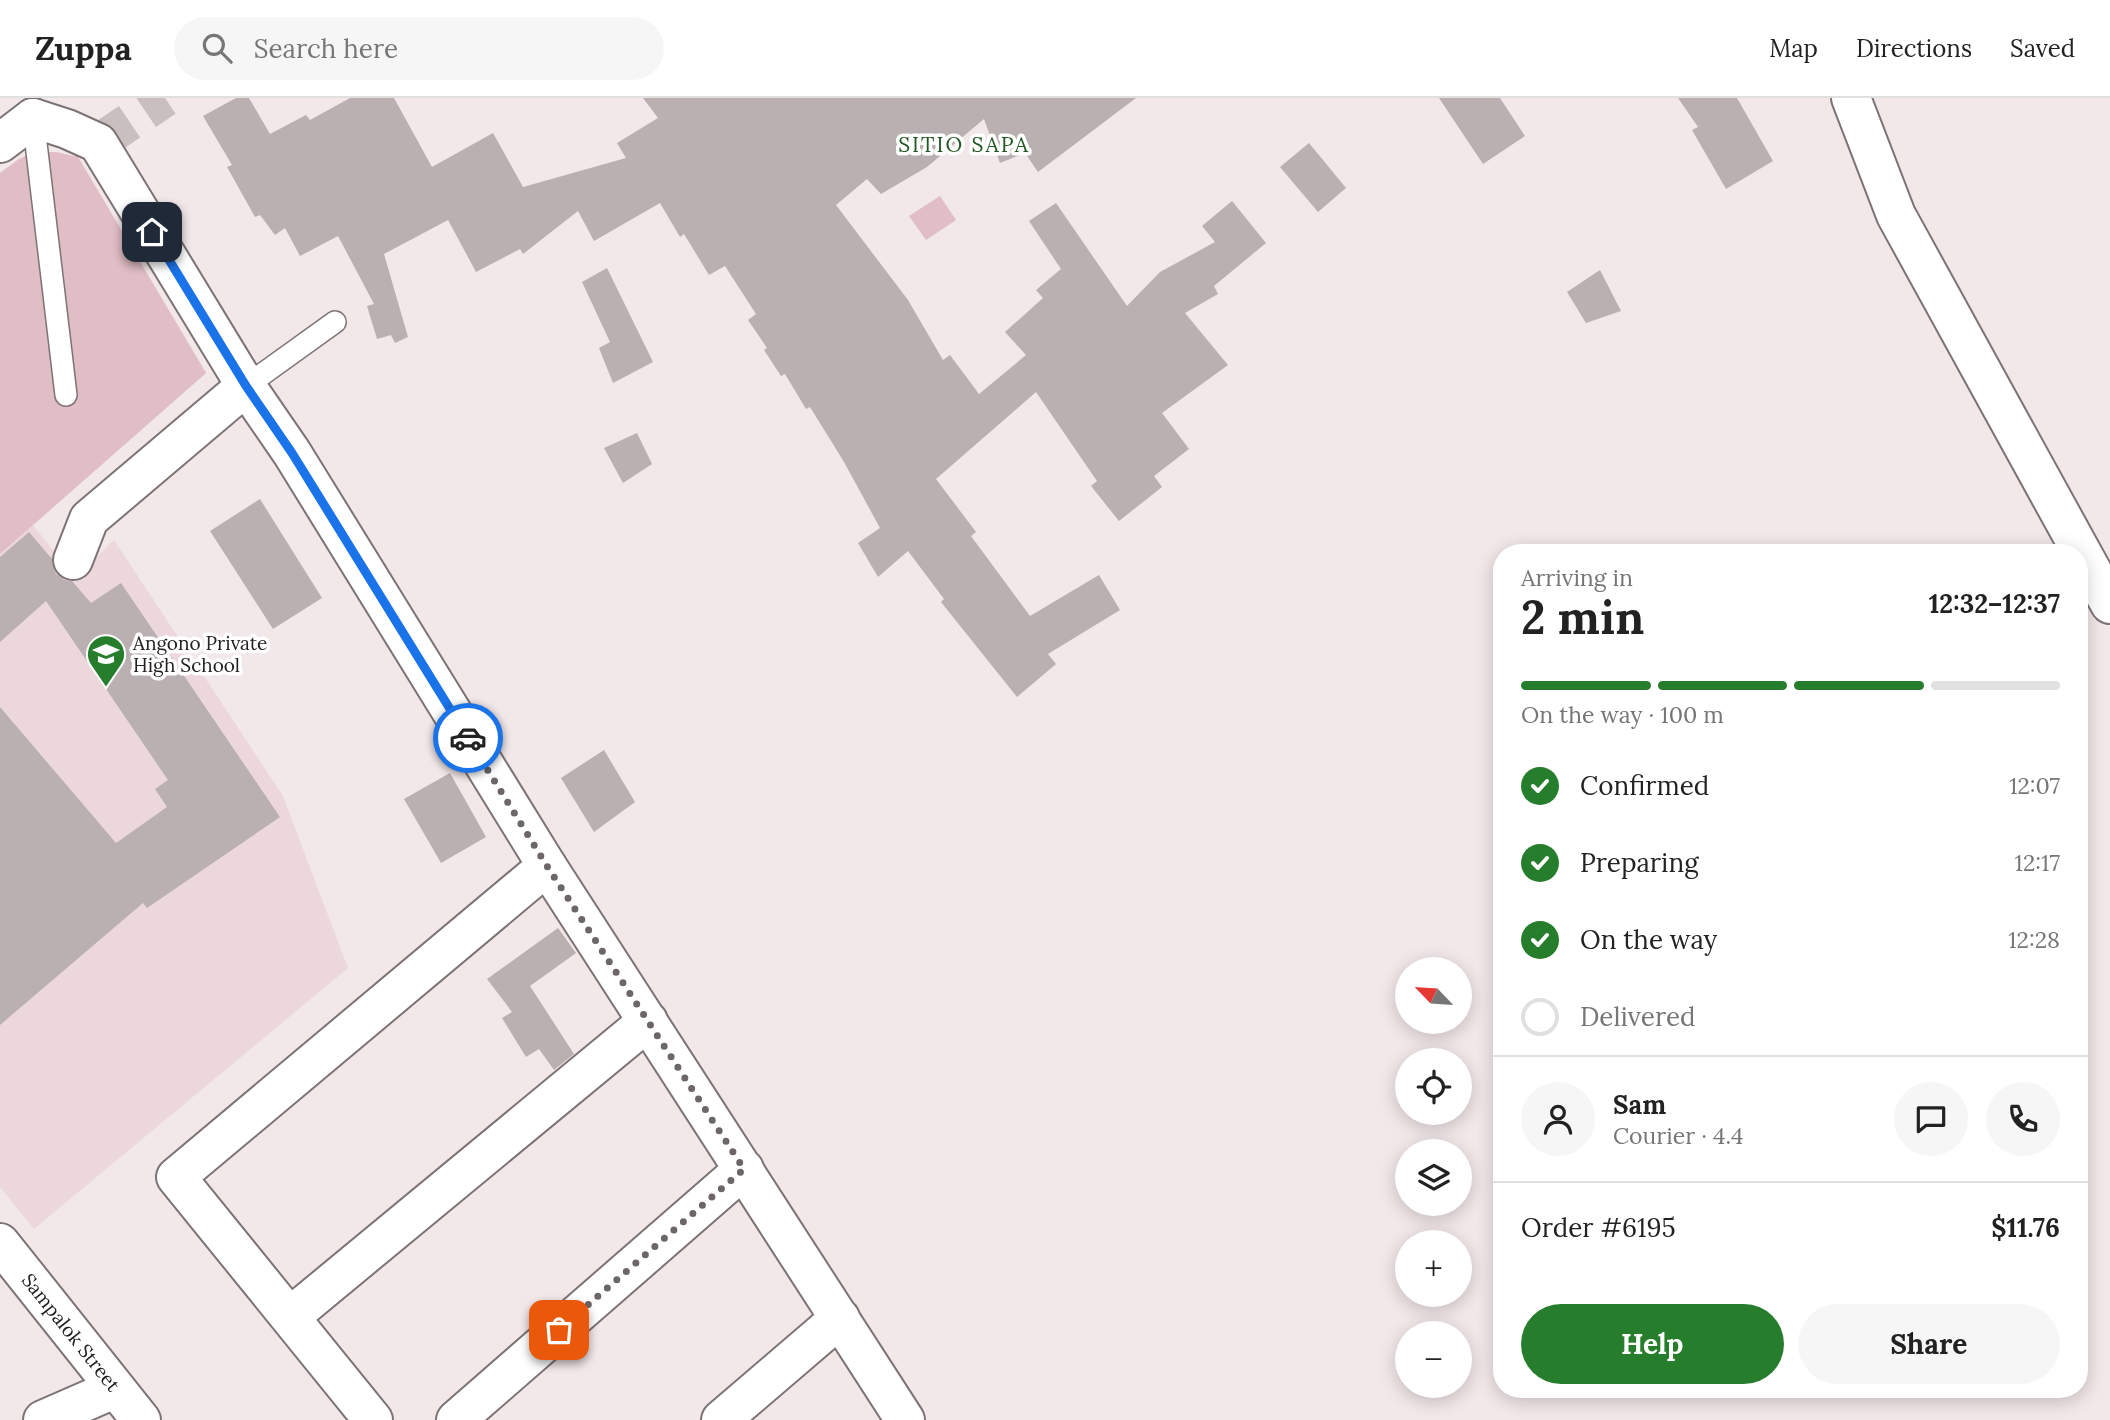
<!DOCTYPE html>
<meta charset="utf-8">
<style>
:root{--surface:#fff;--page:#f6f6f6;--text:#222;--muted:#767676;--line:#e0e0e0;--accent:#267e2d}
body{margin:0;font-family:Lora,serif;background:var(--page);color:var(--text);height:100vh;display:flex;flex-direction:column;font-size:26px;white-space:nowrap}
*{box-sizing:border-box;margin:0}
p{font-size:23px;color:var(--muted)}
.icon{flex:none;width:38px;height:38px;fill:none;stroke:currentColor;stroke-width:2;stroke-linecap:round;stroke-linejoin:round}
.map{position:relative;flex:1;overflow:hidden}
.details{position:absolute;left:1493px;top:446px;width:595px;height:854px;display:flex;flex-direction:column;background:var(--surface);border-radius:28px;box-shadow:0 4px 18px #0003}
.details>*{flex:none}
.needle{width:46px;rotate:295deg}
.buttons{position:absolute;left:1395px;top:859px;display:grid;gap:14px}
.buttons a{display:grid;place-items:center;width:77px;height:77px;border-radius:50%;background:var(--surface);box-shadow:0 4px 18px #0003;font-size:35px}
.pin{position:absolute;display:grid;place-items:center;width:60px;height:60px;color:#fff;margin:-30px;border-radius:14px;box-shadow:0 4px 10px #0006}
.courier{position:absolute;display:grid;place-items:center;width:70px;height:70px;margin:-35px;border:5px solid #1a73e8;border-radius:50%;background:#fff;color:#222;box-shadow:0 2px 9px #0007}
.headline em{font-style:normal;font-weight:800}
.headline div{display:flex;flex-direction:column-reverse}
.headline{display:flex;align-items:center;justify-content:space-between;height:119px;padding:0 28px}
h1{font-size:46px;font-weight:800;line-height:52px}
.bar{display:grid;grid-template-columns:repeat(4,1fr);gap:10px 7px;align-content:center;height:84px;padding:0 28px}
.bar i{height:9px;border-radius:5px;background:var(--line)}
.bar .active{background:var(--accent)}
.bar p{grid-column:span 4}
.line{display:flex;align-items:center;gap:18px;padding:0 28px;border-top:2px solid var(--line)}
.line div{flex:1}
.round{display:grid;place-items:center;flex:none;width:74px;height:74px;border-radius:37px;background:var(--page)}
ol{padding:0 28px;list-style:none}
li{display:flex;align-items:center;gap:21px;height:77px}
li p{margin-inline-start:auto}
li .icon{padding:7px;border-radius:50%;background:var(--accent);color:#fff;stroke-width:4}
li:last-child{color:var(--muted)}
li i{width:38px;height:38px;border:4px solid var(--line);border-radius:50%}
.action{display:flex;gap:14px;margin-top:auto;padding:14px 28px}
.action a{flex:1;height:80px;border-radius:42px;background:var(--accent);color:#fff;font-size:28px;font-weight:800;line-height:80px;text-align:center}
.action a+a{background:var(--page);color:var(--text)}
header{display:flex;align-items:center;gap:42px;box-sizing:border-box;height:98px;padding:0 35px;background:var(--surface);border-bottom:2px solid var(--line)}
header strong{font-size:33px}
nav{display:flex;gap:38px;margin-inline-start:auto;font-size:24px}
.search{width:490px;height:63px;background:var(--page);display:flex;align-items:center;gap:18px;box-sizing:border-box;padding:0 24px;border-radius:38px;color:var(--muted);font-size:26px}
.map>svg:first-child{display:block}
.built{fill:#ecd8dc}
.green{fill:#e1bdc5}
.building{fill:#baafb1}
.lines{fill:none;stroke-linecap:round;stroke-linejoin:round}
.street-tunnel{stroke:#c9bfc1;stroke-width:38;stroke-dasharray:38 19;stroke-linecap:butt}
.lane-casing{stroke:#7d7375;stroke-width:24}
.street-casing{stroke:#7d7375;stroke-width:42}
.lane{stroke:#fff;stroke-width:21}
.street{stroke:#fff;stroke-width:38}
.done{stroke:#6c6667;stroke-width:7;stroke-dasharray:0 12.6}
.route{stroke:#1a73e8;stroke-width:9}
.labels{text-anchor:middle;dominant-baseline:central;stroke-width:7;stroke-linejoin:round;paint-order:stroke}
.poi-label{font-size:19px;fill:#242021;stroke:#fff;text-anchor:start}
.street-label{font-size:19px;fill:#242021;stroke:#fff}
.neighbourhood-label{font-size:21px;letter-spacing:2px;fill:#215723;stroke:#fff}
</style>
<header>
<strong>Zuppa</strong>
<div class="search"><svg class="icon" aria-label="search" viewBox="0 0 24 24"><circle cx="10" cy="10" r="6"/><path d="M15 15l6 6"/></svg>Search here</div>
<nav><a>Map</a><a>Directions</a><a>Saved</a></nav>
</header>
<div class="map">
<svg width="2110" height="1322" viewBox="0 0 2110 1322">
<rect width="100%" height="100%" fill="#f2e7e9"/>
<polygon class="built" points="56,54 78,59 206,275 33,427 75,480 114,442 283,698 348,870 34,1131 0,1089 0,75 19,61"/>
<g class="green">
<polygon points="35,54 56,54 78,59 206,275 0,456 0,75 19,61"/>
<polygon points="940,98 956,122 926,142 909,118"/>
</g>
<g class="building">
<polygon points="236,0 249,0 270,36 306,17 310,22 350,0 394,0 432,69 493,35 523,89 626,60 617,45 658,20 643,0 1136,0 1038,74 1025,55 1000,65 984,21 927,69 881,96 867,81 836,107 908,202 943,262 950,257 979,296 1026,257 1005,234 1043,200 1036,192 1061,171 1029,123 1056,105 1127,208 1160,174 1215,144 1202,128 1232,103 1266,145 1214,188 1218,196 1185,215 1228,267 1162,315 1189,351 1154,378 1162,389 1119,423 1091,388 1097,383 1036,294 936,381 976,434 971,438 1030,518 1099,477 1120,512 1048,556 1056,566 1017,599 941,504 944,501 908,453 878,479 858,445 880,430 844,364 810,309 806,311 785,276 781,278 764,252 767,250 748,222 756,216 725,168 709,177 684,136 680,139 660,105 594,143 578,113 523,156 520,151 476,174 448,122 384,156 408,239 395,245 391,237 377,241 367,208 374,206 338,138 300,158 285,130 275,137 260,117 255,119 227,69 232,67 203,18"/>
<polygon points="1439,0 1500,0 1525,38 1483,66"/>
<polygon points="1678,0 1737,0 1773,63 1726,91 1692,32 1698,29"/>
<polygon points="1309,45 1346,90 1318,114 1280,69"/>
<polygon points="607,170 653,264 613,285 599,250 610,244 582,184"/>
<polygon points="1600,172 1621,213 1586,225 1567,194"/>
<polygon points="637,335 652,366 623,385 604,350"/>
<polygon points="260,401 322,500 273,531 210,433"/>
<polygon points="29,434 52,461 52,466 56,476 64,482 72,483 91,505 121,485 280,719 147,810 143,805 0,927 0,609 116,745 167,709 155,691 168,682 46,503 0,544 0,459"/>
<polygon points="604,652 635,704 594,734 561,680"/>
<polygon points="450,675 486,739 441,765 404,701"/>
<polygon points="558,830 576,855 530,888 574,956 554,972 539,951 526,959 502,920 512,914 487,881"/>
</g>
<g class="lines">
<polyline class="street-tunnel" points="98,45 165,0"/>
<g class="lane-casing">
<g id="lane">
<polyline points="33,20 66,297"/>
<polyline points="246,288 335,224"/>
</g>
</g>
<g class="street-casing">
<g id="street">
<polyline points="1851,0 1896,117 2110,506"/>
<polyline points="33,20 67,31 98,45 246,288 292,355 547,768 905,1322"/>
<polyline points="0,45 33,20"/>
<polyline points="73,462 89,421 246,288"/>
<path id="s1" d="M 0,1145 L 141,1322"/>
<polyline points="291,1218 648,923"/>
<polyline points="43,1322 114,1291"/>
<polyline points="373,1322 176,1079 547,768"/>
<polyline points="456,1322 744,1071"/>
<polyline points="721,1322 840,1220"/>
</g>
</g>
<use href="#lane" class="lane"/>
<use href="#street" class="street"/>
</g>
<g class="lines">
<polyline class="done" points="468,640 547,768 744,1071 559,1232"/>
<polyline class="route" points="152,134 246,288 292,355 468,640"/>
</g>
<defs>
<g id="school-pin" transform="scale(2.0125)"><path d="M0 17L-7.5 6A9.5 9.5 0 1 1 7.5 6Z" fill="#267e2d" stroke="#fff"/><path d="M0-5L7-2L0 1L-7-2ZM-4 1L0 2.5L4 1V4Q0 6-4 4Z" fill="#fff"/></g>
</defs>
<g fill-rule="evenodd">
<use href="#school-pin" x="106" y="556"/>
</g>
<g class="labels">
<g class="poi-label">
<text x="133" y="545">Angono Private<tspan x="133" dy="22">High School</tspan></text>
</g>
<g class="street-label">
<text stroke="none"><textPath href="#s1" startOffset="114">Sampalok Street</textPath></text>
</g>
<g class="neighbourhood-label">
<text x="964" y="46">SITIO SAPA</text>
</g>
</g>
</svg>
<div class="buttons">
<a><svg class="needle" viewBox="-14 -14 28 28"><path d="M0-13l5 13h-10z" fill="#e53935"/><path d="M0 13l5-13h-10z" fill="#767676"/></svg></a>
<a><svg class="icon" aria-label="locate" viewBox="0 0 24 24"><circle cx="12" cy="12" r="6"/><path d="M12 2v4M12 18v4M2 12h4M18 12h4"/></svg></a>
<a><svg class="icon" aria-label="layers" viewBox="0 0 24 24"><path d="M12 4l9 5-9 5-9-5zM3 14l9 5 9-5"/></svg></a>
<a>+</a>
<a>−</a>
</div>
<div class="pin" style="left:559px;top:1232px;background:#ea580c"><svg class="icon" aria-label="bag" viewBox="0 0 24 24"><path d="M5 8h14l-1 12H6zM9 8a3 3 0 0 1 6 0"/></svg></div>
<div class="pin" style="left:152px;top:134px;background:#1f2937"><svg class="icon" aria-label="home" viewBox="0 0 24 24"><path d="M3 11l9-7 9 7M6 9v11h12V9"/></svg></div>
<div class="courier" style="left:468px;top:640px"><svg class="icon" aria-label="car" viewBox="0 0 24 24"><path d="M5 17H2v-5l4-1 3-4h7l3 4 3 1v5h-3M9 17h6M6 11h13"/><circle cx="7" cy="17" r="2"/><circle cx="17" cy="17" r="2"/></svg></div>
<section class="details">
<div class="headline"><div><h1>2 min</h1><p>Arriving in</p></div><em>12:32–12:37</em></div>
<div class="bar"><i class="active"></i><i class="active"></i><i class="active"></i><i></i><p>On the way · 100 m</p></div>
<ol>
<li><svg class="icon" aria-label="check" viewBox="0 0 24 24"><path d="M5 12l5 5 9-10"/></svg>Confirmed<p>12:07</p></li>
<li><svg class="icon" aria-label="check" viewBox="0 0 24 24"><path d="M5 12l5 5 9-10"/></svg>Preparing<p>12:17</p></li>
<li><svg class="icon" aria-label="check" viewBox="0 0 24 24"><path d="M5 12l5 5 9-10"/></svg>On the way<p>12:28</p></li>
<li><i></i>Delivered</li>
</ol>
<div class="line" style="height:126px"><a class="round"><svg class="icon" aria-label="person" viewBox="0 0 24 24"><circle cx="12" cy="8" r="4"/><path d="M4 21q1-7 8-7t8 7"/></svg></a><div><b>Sam</b><p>Courier · 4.4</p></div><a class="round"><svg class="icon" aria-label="chat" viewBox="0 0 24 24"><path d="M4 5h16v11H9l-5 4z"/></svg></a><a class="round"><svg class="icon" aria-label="phone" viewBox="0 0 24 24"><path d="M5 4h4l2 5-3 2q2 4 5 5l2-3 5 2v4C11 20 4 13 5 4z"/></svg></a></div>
<div class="line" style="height:91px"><div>Order #6195</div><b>$11.76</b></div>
<div class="action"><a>Help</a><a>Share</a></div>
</section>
</div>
